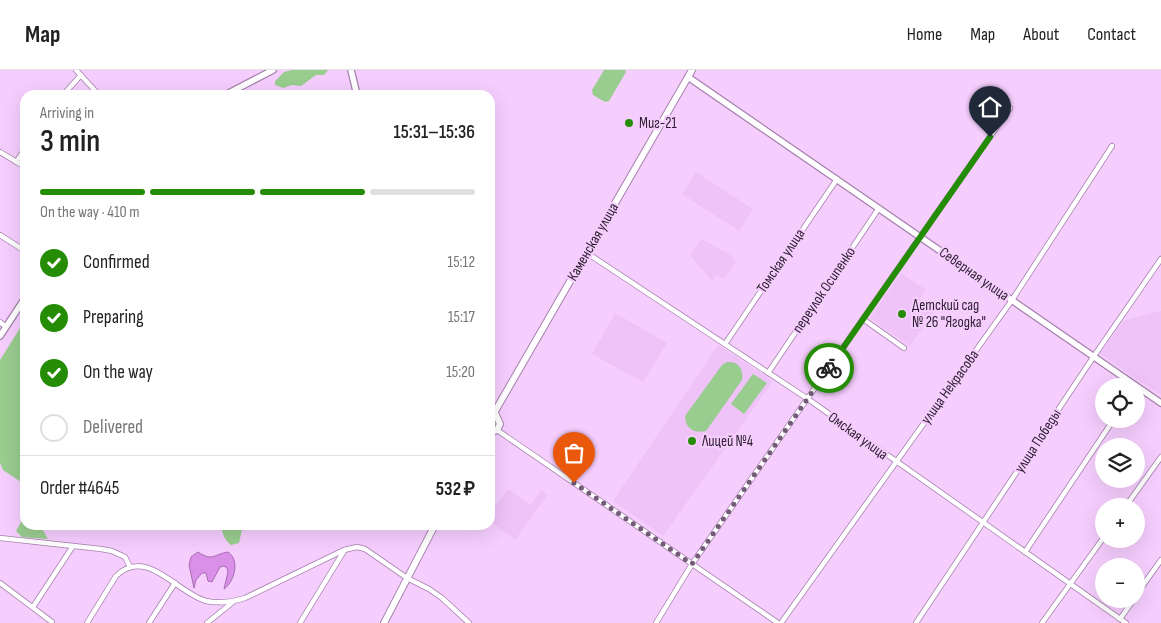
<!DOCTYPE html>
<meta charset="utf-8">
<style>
:root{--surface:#fff;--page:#f6f6f6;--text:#222;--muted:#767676;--line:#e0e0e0;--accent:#258c06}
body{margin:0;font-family:"Sofia Sans Condensed",sans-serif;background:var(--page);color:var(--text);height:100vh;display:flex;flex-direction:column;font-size:19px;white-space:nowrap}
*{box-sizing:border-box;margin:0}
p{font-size:16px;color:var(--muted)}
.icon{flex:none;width:28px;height:28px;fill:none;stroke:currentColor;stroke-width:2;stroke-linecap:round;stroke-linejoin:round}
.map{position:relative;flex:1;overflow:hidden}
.side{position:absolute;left:20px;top:20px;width:475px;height:440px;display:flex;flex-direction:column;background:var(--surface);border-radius:15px;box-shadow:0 5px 20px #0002}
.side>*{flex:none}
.controls{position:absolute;left:1095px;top:308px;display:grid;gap:10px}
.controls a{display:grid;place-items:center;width:50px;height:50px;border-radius:50%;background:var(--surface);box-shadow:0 5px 20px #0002;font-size:25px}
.pin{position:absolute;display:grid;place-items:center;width:42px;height:42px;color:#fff;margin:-51px -21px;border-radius:50% 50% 50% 0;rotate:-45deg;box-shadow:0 0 5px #0007}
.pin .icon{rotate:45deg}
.courier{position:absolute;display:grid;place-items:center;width:50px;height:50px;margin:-25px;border:4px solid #258c06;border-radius:50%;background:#fff;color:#222;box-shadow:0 1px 6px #0007}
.headline em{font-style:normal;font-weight:600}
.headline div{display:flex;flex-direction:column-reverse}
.headline{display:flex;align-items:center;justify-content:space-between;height:85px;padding:0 20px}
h1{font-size:32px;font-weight:600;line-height:38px}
.bar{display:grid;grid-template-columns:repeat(4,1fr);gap:8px 5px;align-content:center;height:60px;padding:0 20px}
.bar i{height:6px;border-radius:4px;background:var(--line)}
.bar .current{background:var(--accent)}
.bar p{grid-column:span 4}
.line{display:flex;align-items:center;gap:12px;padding:0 20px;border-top:1px solid var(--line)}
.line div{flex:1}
ol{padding:0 20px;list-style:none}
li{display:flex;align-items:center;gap:15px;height:55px}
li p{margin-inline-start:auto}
li .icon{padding:5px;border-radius:50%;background:var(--accent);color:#fff;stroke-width:4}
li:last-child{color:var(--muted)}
li i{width:28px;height:28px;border:2px solid var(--line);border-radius:50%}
header{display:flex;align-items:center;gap:30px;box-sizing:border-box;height:70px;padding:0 25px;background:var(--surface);border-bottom:1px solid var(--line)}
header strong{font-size:24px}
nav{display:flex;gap:28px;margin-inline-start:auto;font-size:18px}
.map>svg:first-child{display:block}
.built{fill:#efc2f8}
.green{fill:#99cc8f}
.water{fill:#da8fe9;stroke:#a66db1}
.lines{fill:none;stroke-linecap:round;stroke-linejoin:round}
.street-casing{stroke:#a580ad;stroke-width:6}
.secondary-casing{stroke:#a580ad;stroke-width:8}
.primary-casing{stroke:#a580ad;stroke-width:8}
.street{stroke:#fff;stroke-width:4.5}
.secondary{stroke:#fff;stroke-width:5.5}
.primary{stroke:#fff;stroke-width:6}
.done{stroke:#735b77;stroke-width:5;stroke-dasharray:0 9}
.route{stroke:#258c06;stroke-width:6}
.poi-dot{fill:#258c06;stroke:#f6cefe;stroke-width:2}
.labels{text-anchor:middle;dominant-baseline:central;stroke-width:4.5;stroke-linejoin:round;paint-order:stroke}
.poi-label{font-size:15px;fill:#2c1d2f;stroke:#f6cefe;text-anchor:start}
.street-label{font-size:15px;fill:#2c1d2f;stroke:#f6cefe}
</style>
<header>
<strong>Map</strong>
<nav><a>Home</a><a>Map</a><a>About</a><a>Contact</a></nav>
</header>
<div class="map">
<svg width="1161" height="553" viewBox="0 0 1161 553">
<rect width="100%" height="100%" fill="#f6cefe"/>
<g class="built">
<polygon points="696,102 753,139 739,161 682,124"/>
<polygon points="702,169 729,184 736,192 724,209 717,205 712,211 690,185"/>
<polygon points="901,203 926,220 920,229 935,239 910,276 870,248"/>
<polygon points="1161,241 1161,325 1100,284 1124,250"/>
<polygon points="615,243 667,273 643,312 592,284"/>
<polygon points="718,275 773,311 663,466 613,431"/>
<polygon points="508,419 530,435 541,420 548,425 515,470 490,451 490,444"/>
</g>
<g class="green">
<polygon points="292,0 328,0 324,5 316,5 301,16 292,15 283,18 275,15 275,11 284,2"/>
<polygon points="604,0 625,0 626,2 609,31 605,32 593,25 592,20"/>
<polygon points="25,250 25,367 20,375 25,382 25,417 24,414 3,400 0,393 0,290"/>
<path d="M 727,292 C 738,291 744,299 742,310 L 706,361 C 694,364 685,358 685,346 L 722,295 Z"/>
<polygon points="753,304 767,313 744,344 731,334"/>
<polygon points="25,445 25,455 40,455 48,469 22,467 16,461"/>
<path d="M 221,455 L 243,455 L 239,473 L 231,475 C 225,471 222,463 221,455 Z"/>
</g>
<path class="water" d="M 198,482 C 213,492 214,484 228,482 C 240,490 235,511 224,519 L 228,502 L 227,498 L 224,496 L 220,497 L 212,512 L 208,511 L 206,503 L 202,503 L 196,510 L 194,518 L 189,495 L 191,487 Z"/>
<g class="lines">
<g class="street-casing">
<g id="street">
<polyline points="76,0 99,25"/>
<polyline points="63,25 81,5"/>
<polyline points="0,82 25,97"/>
<polyline points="16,92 25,79"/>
<polyline points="0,165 25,181"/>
<polyline points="587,183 808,329 1126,553"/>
<polyline points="863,249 904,278"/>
<polyline points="0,252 6,257"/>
<polyline points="725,274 837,109"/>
<polyline points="768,303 879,138"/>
<polyline points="497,360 778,553"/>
<polyline points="1126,436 1161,387"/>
<polyline points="0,468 101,479 112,481 125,487 130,497"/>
<polyline points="1025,482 1114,349"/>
<polyline points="0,513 52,552"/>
<polyline points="1136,525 1161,490"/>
<polyline points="33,537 73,476"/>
<polyline points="1120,549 1134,529"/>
<path d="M 87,553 L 116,506 C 146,476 177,523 206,531 C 220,534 232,532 245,528 L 344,480 L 357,477 L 365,479 L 407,508 L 429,519 L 442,528 L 469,553"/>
<polyline points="149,553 175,513"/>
<polyline points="207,553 233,532"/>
<polyline points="300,553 344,481"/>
<polyline points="656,553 692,494 1010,38"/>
<polyline points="781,553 1012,230 1112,76"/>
<polyline points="916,553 1094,286 1161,189"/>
<polyline points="1042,553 1104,467"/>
</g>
</g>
<g class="secondary-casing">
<g id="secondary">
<polyline points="351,0 357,25"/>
<polyline points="688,7 1161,333"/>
<polyline points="225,25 273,0"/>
<polyline points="0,266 25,228"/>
</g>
</g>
<g class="primary-casing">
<g id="primary">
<polyline points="494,343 692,0"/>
<polyline points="490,363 497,360 500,354 496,345 490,342"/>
<polyline points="384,553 435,455"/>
</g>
</g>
<use href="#street" class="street"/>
<use href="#secondary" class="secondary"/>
<use href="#primary" class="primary"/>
</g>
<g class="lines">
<polyline class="done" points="574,413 692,494 829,298"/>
<polyline class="route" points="829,298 990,67"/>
</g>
<g class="poi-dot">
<circle cx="629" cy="53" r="5"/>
<circle cx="902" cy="244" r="5"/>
<circle cx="692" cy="371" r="5"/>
</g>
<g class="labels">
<g class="poi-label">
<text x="639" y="53">Миг-21</text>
<text x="912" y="235">Детский сад<tspan x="912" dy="17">№ 26 "Ягодка"</tspan></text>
<text x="702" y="371">Лицей №4</text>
</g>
<g class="street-label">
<text transform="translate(593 172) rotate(-60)">Каменская улица</text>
<text transform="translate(781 191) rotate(-56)">Томская улица</text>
<text transform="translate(974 204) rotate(35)">Северная улица</text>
<text transform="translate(824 220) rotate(-56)">переулок Осипенко</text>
<text transform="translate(950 317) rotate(-54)">улица Некрасова</text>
<text transform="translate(858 366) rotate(36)">Омская улица</text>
<text transform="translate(1038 371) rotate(-57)">улица Победы</text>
</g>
</g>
</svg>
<div class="controls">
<a><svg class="icon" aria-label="locate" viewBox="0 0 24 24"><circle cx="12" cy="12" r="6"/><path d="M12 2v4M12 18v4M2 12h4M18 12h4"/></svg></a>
<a><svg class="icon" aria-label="layers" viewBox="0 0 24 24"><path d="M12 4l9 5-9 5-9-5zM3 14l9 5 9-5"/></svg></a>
<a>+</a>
<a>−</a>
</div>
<div class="pin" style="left:574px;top:413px;background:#ea580c"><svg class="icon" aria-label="bag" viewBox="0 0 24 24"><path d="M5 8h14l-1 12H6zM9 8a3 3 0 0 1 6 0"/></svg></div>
<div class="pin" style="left:990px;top:67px;background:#1f2937"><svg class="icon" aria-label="home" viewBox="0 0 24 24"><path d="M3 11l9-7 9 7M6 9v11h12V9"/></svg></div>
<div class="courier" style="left:829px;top:298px"><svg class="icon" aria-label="bike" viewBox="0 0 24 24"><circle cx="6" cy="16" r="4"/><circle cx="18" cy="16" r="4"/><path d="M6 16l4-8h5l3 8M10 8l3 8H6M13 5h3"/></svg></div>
<section class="side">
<div class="headline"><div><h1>3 min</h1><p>Arriving in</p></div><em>15:31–15:36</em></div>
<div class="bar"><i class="current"></i><i class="current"></i><i class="current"></i><i></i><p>On the way · 410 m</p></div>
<ol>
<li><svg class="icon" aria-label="check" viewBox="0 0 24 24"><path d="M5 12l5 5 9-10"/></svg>Confirmed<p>15:12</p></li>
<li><svg class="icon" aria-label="check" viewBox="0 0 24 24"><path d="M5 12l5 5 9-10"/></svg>Preparing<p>15:17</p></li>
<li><svg class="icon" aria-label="check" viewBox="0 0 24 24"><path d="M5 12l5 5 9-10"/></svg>On the way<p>15:20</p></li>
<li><i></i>Delivered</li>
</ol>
<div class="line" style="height:65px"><div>Order #4645</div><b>532 ₽</b></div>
</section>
</div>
